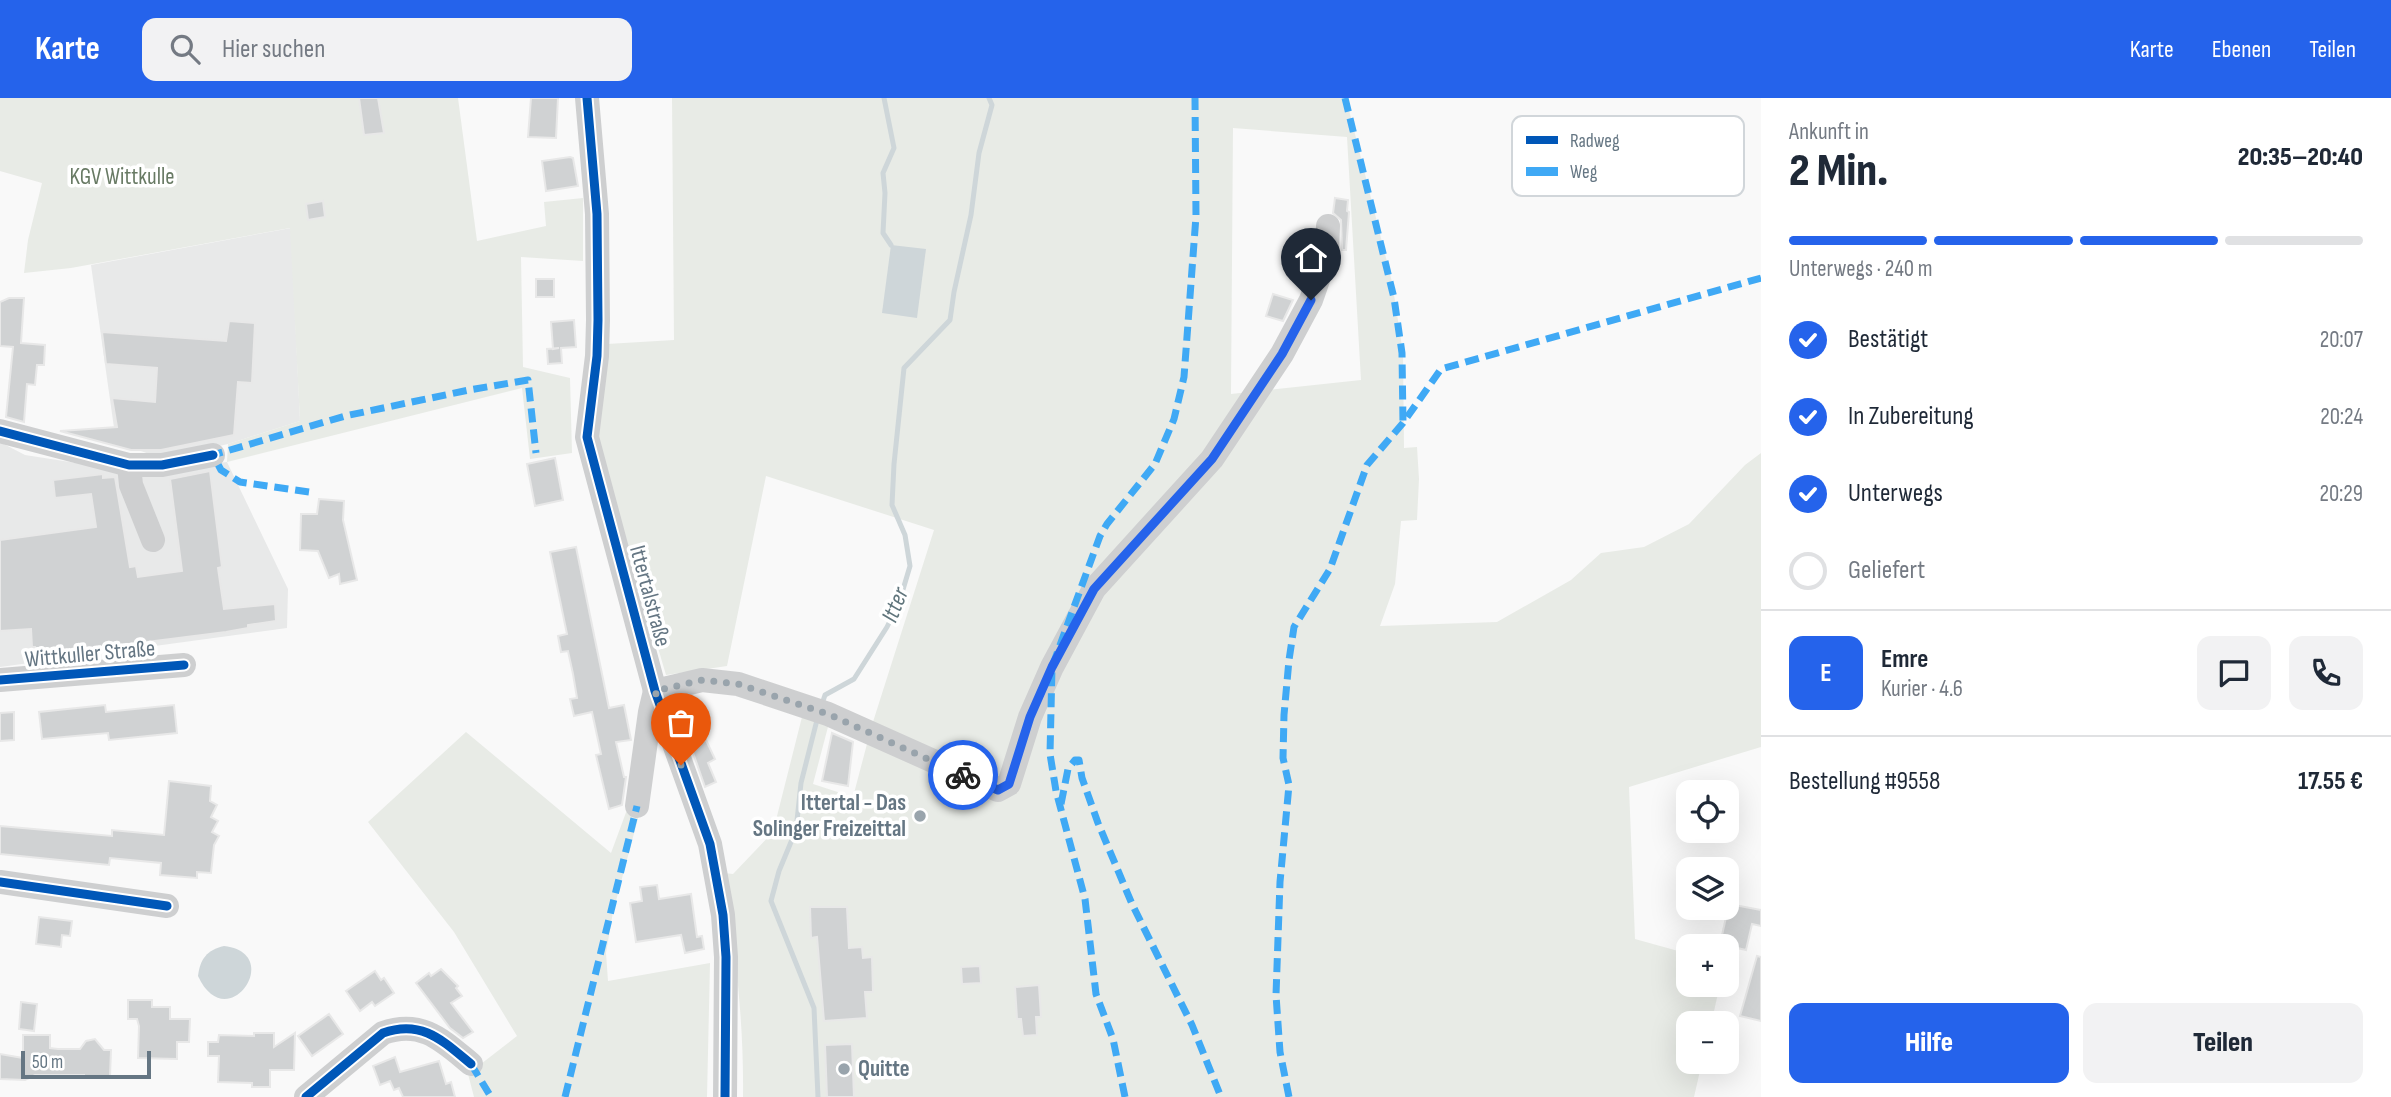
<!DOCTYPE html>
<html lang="de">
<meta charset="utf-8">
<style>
:root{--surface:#fff;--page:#f2f2f3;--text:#1f2937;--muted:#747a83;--line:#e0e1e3;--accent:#2563eb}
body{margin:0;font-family:"Sofia Sans Condensed",sans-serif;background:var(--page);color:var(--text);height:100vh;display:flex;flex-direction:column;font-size:26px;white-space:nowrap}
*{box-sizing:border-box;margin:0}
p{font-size:23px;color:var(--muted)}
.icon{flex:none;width:38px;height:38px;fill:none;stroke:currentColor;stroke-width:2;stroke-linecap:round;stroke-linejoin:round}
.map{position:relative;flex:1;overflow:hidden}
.sheet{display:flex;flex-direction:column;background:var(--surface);width:630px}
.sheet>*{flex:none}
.fabs{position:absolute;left:1676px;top:682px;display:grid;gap:14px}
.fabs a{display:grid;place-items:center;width:63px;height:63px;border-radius:14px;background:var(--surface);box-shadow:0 7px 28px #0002;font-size:35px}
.scale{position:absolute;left:21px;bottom:18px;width:130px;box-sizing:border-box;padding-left:7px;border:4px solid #657683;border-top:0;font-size:19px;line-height:24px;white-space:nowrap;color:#657683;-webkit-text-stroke:5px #fff;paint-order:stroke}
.pin{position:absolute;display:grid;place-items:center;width:60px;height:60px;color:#fff;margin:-72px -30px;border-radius:50% 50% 50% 0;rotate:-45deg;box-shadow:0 0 7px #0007}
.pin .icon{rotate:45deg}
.courier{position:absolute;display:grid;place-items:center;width:70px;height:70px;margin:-35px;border:5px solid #2563eb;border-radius:50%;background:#fff;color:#222;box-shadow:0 2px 9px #0007}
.headline em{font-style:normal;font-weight:800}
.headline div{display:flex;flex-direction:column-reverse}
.headline{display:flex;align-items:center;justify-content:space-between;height:119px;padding:0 28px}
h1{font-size:46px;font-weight:800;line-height:52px}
.bar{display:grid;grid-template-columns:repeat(4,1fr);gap:10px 7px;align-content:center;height:84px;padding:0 28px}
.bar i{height:9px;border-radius:5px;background:var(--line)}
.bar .selected{background:var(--accent)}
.bar p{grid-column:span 4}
.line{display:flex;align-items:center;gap:18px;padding:0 28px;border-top:2px solid var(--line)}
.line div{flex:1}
.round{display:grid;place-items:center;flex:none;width:74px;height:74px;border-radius:14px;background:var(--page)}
ol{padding:0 28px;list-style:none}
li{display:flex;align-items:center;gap:21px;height:77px}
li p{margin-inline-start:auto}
li .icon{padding:7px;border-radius:50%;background:var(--accent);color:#fff;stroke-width:4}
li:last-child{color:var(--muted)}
li i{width:38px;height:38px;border:4px solid var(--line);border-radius:50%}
.primary-button{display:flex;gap:14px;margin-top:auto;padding:14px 28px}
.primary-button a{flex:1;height:80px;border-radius:14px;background:var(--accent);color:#fff;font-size:28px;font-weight:800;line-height:80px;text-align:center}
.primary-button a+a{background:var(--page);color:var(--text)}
header{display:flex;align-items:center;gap:42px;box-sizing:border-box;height:98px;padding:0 35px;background:var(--accent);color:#fff}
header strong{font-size:33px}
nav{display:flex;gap:38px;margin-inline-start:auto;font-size:24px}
.search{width:490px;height:63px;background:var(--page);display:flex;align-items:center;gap:18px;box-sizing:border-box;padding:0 24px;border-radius:14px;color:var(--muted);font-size:26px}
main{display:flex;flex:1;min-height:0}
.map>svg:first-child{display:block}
.built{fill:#e8e9e9}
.green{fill:#e8ebe6;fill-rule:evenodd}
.water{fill:#ced6d9}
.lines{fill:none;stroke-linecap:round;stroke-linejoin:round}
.stream{stroke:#ced6d9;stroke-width:5}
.building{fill:#d0d2d3;stroke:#e8e8e8;stroke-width:2}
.minor{stroke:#cecfd0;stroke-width:24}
.quiet{stroke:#3fa9f5;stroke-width:7;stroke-dasharray:14 7;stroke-linecap:butt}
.cycleway-casing{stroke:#fff;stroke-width:13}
.cycleway{stroke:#0057b8;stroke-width:9}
.done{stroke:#99a4ac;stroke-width:7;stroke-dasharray:0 12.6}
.route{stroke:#2563eb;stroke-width:9}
.poi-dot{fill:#99a4ac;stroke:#fff;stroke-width:2.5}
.labels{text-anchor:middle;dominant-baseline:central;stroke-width:7;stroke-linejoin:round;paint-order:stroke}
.park-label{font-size:23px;fill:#687a64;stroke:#fff}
.street-label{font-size:23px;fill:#657683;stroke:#fff}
.poi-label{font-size:23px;font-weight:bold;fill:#657683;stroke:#fff;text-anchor:end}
.water-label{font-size:24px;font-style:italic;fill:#60757c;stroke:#fff}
.key{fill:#fff;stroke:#d1d6da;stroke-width:2}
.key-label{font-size:19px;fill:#657683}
</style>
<header>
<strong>Karte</strong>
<div class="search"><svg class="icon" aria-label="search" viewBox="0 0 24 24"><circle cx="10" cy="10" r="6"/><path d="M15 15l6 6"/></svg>Hier suchen</div>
<nav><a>Karte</a><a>Ebenen</a><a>Teilen</a></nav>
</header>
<main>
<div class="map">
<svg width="1761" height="999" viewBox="0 0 1761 999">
<rect width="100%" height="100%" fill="#f9f9f9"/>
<g class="built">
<polygon points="291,130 300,323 228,346 163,361 116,344 91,167"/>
<polygon points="0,344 25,357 141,375 227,364 288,491 287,530 0,569"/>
</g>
<g class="green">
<polygon points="0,0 458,0 477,143 546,128 544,104 583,100 583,163 521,159 523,269 570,280 572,355 530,361 522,290 227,364 228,346 300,323 290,130 71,170 24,175 28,142 42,85 0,73"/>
<path d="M 672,0 L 1346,0 L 1392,184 L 1403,255 L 1404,350 L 1417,349 L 1419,381 L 1417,422 L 1401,423 L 1395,486 L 1380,528 L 1497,524 L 1571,482 L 1601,455 L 1644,449 L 1689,426 L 1745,367 L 1761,355 L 1761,649 L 1629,689 L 1635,841 L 1689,856 L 1689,887 L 1720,887 L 1711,926 L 1689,926 L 1689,964 L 1702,964 L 1694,999 L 743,999 C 744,924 735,849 724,775 L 733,776 L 773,734 L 803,615 L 829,625 L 813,686 L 853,699 L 872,627 L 934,432 L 766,378 L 727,568 L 666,577 L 598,345 L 607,246 L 674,242 ZM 1233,30 L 1347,39 L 1361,282 L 1231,296 Z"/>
<polygon points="466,634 611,755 628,709 640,713 613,814 606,855 608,883 710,865 707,999 474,999 468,976 517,938 454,834 368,724"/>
</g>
<g class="water">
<polygon points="891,147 926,151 917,220 882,215"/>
<path d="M 224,848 C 286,855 227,941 198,878 C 200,861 207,852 224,848 Z"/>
</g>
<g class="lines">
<g class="stream">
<polyline points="884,0 894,50 883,75 885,95 883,135 891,147"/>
<polyline points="822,606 825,597 854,581 887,529 899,505 910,468 905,437 892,407 894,366 904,270 950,222 954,194 971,117 979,55 992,7 989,0"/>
<polyline points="818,618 801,685 796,732 779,773 771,803 814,910 818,999"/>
</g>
</g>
<g class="building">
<polygon points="359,0 378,0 384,35 364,37"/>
<polygon points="531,0 558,0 556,40 528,39"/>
<polygon points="570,59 573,60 578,88 546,93 542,63"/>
<polygon points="1335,100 1348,102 1347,113 1349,114 1346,152 1342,152 1341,122 1333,115"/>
<polygon points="323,103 325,119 308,122 306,106"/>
<rect x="536" y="181" width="18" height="18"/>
<polygon points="1273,196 1293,202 1283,223 1266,218"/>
<polygon points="9,200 24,200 21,245 45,247 44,267 37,267 35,287 27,286 24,324 6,319 13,249 0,248 0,204"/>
<polygon points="574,222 576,249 561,250 562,265 548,266 547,251 559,250 553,251 551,224"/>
<polygon points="229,223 255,225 252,285 238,284 234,337 161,352 131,352 60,333 117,329 112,300 155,304 157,270 106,266 102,234 226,243"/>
<polygon points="555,360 563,402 535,408 527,366"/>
<polygon points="210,373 222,469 218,470 224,511 275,506 276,523 248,527 248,530 226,534 36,558 35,549 32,549 31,531 0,533 0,442 96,429 91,396 55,400 53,382 103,376 103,380 115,379 130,469 136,468 138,479 182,473 170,381"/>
<polygon points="319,401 344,403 343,422 357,482 340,486 339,476 329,480 318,453 300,452 301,416 317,416"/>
<polygon points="576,449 609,610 624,607 631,642 616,644 624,679 626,679 622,707 609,711 596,657 601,656 592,614 574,618 570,601 577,600 573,576 568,553 561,554 558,538 567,536 550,454"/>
<polygon points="105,607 106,614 174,607 177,635 109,642 108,635 42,641 39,614"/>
<polygon points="14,614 14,642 0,643 0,615"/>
<polygon points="832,635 853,644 848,688 822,683"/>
<polygon points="706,642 715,661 708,665 716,684 705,689 691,649"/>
<polygon points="169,683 211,688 210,703 217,707 211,719 218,723 212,734 219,738 214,747 211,775 197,774 197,780 160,777 161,765 110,760 109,767 0,756 0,728 112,738 112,732 164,737"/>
<polygon points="657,787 659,801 691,796 697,839 702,838 704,851 685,855 681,837 636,844 630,805 642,803 640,789"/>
<polygon points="1729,806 1761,812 1761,828 1752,826 1746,852 1720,846"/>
<polygon points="810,809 847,809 849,850 862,849 863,860 872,859 873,894 865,894 867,920 824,923 817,839 811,840"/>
<polygon points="39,819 72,823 70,838 62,837 61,849 36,846"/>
<polygon points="1757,858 1761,859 1761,923 1740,918"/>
<polygon points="980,868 981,885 962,886 961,869"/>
<polygon points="441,871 458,888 456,890 462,898 451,905 473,934 463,940 450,930 416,885 429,875 431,878"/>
<polygon points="375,873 381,882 384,880 394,895 375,908 372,904 360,913 346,893"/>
<polygon points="1039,887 1041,919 1036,919 1037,937 1023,938 1021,921 1017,921 1015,889"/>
<polygon points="128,902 152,902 152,909 170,909 170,921 190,921 189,944 177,944 177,961 138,960 139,928 137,921 128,921"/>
<polygon points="21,904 37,906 34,933 19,931"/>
<polygon points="329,916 343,936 312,958 298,938"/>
<polygon points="254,935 274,935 274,949 295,935 294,972 270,972 270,989 252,989 252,985 218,984 219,958 208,958 208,944 218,944 219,937 254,938"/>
<polygon points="23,937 50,937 50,950 58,951 80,951 86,943 95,941 104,952 111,952 110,978 99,978 99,980 84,980 84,977 35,977 25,982 0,981 0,956 23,960"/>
<polygon points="852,946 854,999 827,999 825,947"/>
<polygon points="395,959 400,974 439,963 446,986 451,984 455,999 403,999 399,990 394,992 390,983 380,987 373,968"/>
</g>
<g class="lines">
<g class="minor">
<polyline points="587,0 597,116 598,222 597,258 587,339 655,593 710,746 723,817 726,859 725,999"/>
<polyline points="0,333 129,367 162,367 213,357"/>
<polyline points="129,367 131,387 153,442"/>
<polyline points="0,582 184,567"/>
<polyline points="655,593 702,582 738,586 828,616 998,692 1009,686 1030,619 1052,569 1094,491 1212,361 1282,256 1311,202 1327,156 1328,128"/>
<polyline points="637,708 650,614 655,593"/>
<polyline points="0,784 167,808"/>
<path d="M 306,999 L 383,935 C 422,921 443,943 471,966"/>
</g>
<g class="quiet">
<polyline points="1345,0 1394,200 1402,255 1403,325"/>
<polyline points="309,394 240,384 221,372 213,357 345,318 469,292 528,282 536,355"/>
<polyline points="1061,706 1068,671 1075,662 1079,662 1082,680 1098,725 1132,806 1192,927 1221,999"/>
<polyline points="471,966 491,999"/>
<polyline points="565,999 637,708"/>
<polyline points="1125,999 1113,941 1096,896 1085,801 1056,693 1050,656 1052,569 1100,438 1107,426 1155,366 1174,321 1184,279 1196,118 1195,0"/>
<polyline points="1289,999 1280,954 1276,897 1280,784 1289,687 1283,660 1284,617 1289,562 1294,529 1330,471 1367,367 1403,325 1441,271 1761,180"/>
</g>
<g class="cycleway-casing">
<g id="cycleway">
<polyline points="587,0 597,116 598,222 597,258 587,339 655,593 710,746 723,817 726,859 725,999"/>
<polyline points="0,333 129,367 162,367 213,357"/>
<polyline points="0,582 184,567"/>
<polyline points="0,784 167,808"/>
<path d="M 306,999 L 383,935 C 422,921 443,943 471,966"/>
</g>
</g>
<use href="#cycleway" class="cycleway"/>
</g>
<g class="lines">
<polyline class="done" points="681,667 655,593 702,582 738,586 828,616 963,677"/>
<polyline class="route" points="963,677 998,692 1009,686 1030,619 1052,569 1094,491 1212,361 1282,256 1311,202"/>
</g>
<g class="poi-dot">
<circle cx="920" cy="718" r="7"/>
<circle cx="844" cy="971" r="7"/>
</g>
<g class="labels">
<g class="park-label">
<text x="122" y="79">KGV Wittkulle</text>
</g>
<g class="street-label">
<text transform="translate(650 498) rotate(75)">Ittertalstraße</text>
<text transform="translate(90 556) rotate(-5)">Wittkuller Straße</text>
</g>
<g class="poi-label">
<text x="906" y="705">Ittertal - Das<tspan x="906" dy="26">Solinger Freizeittal</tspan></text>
<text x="858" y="971" text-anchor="start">Quitte</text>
</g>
<g class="water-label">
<text transform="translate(895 507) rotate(-68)">Itter</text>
</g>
</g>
<rect x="1512" y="18" width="232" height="80" rx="10" class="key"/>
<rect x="1526" y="38" width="32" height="8" fill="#0057b8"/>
<rect x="1526" y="69" width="32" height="9" fill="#3fa9f5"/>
<g class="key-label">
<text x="1570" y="49">Radweg</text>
<text x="1570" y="80">Weg</text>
</g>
</svg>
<div class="fabs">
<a><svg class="icon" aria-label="locate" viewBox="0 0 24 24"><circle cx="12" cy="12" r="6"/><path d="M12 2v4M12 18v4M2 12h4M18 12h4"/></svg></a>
<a><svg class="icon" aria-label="layers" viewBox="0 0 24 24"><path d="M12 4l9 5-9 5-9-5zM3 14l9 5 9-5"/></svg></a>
<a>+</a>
<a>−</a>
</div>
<div class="scale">50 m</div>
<div class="pin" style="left:681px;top:667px;background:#ea580c"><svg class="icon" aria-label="bag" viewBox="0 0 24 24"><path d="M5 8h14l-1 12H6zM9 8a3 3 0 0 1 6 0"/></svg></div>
<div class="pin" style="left:1311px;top:202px;background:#1f2937"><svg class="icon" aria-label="home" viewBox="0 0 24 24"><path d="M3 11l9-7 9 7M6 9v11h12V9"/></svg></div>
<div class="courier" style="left:963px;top:677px"><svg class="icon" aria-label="bike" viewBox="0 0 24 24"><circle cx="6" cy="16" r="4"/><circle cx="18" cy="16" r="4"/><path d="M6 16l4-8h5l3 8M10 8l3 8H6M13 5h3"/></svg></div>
</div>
<section class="sheet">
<div class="headline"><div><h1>2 Min.</h1><p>Ankunft in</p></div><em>20:35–20:40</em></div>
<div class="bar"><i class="selected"></i><i class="selected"></i><i class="selected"></i><i></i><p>Unterwegs · 240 m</p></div>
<ol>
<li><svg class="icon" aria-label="check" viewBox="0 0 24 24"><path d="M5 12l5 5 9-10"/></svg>Bestätigt<p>20:07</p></li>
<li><svg class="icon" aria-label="check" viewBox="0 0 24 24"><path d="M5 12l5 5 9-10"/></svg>In Zubereitung<p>20:24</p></li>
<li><svg class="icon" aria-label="check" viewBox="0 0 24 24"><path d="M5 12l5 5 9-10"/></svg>Unterwegs<p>20:29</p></li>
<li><i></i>Geliefert</li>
</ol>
<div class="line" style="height:126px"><b class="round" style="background:var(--accent);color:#fff">E</b><div><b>Emre</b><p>Kurier · 4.6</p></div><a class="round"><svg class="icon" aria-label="chat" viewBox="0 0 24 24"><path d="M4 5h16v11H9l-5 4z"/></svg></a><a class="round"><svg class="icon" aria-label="phone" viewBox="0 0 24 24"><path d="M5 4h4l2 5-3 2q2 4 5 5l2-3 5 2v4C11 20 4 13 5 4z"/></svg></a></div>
<div class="line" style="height:91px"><div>Bestellung #9558</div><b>17.55 €</b></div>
<div class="primary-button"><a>Hilfe</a><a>Teilen</a></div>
</section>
</main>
